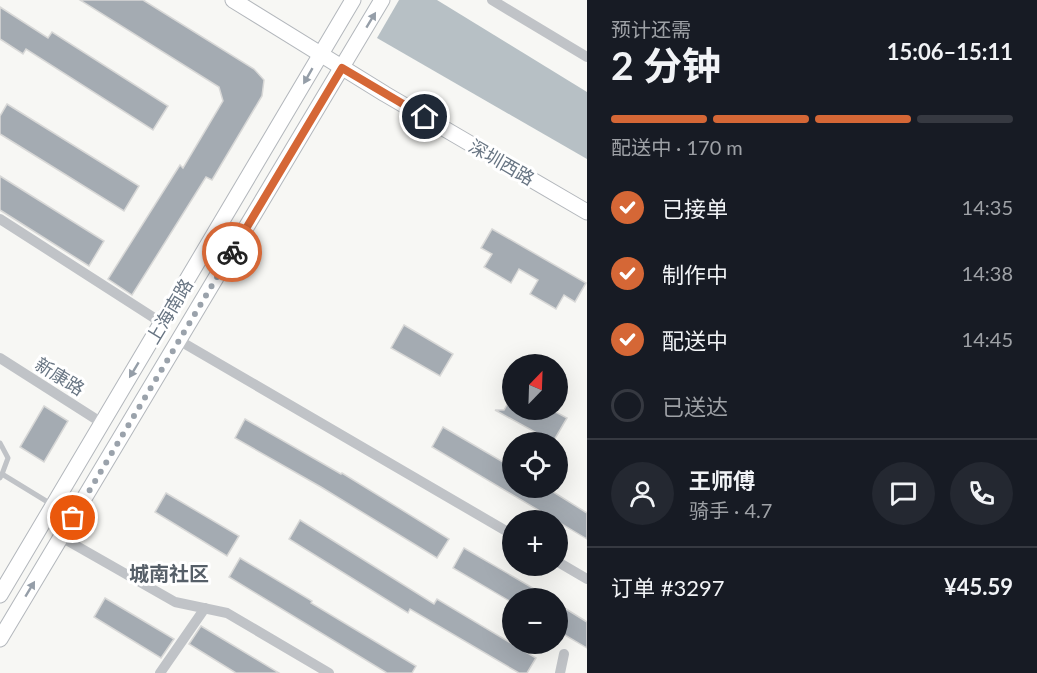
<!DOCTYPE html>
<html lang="zh">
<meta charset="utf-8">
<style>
:root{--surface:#171b24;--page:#242831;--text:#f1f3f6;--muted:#9ea1a6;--line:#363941;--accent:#d56736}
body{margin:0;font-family:Lato,"Noto Sans SC",sans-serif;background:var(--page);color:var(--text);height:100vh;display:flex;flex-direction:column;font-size:22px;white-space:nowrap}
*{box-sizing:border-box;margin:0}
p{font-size:20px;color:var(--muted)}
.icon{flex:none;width:33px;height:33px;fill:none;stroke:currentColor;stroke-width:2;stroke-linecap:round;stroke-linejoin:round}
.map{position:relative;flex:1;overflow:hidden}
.drawer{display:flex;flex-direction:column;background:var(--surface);width:450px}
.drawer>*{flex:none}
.needle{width:39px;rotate:23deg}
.fabs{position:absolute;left:502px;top:354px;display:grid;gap:12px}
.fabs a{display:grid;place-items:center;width:66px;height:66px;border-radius:50%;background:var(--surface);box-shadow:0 6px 24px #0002;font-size:30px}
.pin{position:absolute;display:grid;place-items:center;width:51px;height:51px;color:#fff;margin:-26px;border:3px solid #fff;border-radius:50%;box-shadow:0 2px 6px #0007}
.courier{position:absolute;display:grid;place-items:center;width:60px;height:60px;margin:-30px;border:4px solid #d56736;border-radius:50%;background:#fff;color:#222;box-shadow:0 2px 8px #0007}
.summary em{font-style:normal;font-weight:700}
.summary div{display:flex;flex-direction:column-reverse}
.summary{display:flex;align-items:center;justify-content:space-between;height:102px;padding:0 24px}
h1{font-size:39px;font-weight:700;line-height:45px}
.bar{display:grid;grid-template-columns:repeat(4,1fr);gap:9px 6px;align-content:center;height:72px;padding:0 24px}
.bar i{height:8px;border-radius:4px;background:var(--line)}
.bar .current{background:var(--accent)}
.bar p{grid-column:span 4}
.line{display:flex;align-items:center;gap:15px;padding:0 24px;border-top:2px solid var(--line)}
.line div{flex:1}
.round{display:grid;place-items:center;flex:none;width:63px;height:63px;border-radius:32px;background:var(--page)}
ol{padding:0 24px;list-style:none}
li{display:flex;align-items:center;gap:18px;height:66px}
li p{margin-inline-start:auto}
li .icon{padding:6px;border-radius:50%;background:var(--accent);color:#fff;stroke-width:4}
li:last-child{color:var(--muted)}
li i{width:33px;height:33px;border:3px solid var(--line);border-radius:50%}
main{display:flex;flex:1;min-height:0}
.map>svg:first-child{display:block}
.water{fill:#b7c0c5}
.building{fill:#a4abb2;stroke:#d8d8d7;stroke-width:1.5}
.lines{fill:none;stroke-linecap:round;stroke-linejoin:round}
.secondary-casing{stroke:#b3b7bc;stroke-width:17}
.lane{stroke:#c0c3c7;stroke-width:5}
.street{stroke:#c0c3c7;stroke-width:10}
.secondary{stroke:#fff;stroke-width:15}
.oneway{fill:#959ea8}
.done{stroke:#9aa2ab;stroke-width:6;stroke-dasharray:0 10.8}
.route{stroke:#d56736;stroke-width:8}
.labels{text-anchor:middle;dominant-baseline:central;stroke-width:6;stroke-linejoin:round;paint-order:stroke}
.street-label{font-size:18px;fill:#687583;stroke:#fff}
.neighbourhood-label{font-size:20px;font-weight:bold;fill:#565f68;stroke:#fff}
</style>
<main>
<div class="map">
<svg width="587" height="673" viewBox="0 0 587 673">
<rect width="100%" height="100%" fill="#f7f7f4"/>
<polygon class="water" points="399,0 437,0 587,92 587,159 377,38"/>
<g class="building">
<polygon points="80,0 143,0 254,69 264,80 262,96 212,180 206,177 132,295 108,279 180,165 183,168 223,101 219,87"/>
<polygon points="0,7 48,38 52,32 168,106 153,130 26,49 23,54 0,39"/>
<polygon points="7,104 139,186 124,211 0,134 0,116"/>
<polygon points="0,176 104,241 89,266 0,210"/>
<polygon points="492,229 586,283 575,302 564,295 556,309 530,294 538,280 519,269 511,283 484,267 492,254 481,248"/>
<polygon points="404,325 453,354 440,376 391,348"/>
<polygon points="513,394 513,410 552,410 567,418 553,442 495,410 504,410"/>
<polygon points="44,406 68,421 44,462 20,447"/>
<polygon points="245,419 341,474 342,473 449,539 437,558 321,487 235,438"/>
<polygon points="443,427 513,468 513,488 547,488 587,513 587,539 432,447"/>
<polygon points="166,493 239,536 227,556 155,512"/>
<polygon points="300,520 434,604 437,599 536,658 527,673 519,673 410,609 408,613 289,539"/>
<polygon points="464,548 550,598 513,598 513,603 453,568"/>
<polygon points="240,558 312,601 311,603 416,666 412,673 387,673 229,577"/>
<polygon points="105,598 174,639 161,658 94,617"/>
<polygon points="558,604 587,622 587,648 558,631"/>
<polygon points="201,626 279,673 236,673 189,644"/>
</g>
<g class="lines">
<g class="secondary-casing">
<g id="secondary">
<polyline points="233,0 385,94 587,212"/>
<polyline points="0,595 353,0"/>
<polyline points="0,639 382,0"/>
</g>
</g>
<g class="lane">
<polyline points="0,443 8,458 2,474"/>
<polyline points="0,478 2,474 51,504"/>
</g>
<g class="street">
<polyline points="492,0 587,57"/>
<polyline points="0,219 162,323"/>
<polyline points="180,341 513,535"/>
<polyline points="0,358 102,423"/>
<polyline points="61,537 175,602 227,613 329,673"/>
<polyline points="558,562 587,579"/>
<polyline points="160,673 205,608"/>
<polyline points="560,673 564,654"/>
</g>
<use href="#secondary" class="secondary"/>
</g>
<defs><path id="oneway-solid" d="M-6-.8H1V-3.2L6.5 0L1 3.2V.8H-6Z" transform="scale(1.5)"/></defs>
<g class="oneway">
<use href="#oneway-solid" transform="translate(371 20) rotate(-59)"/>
<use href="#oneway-solid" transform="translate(308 76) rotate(120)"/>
<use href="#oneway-solid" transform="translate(134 370) rotate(121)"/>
<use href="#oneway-solid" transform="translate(30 589) rotate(-59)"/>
</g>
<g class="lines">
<polyline class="done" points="73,518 232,252"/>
<polyline class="route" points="232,252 342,68 425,117"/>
</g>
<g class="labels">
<g class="street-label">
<text transform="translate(502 162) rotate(30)">深圳西路</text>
<text transform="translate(169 311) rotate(-59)">上海南路</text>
<text transform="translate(60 376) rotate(32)">新康路</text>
</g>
<g class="neighbourhood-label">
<text x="169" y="573">城南社区</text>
</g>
</g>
</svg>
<div class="fabs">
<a><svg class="needle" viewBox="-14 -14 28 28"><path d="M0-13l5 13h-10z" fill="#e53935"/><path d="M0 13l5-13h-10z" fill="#9ea1a6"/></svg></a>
<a><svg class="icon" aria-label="locate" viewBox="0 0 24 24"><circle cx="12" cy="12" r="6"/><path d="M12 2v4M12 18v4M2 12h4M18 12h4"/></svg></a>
<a>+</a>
<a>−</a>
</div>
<div class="pin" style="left:73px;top:518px;background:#ea580c"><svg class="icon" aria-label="bag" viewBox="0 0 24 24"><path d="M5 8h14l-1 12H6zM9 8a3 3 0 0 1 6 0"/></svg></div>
<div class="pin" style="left:425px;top:117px;background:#1f2937"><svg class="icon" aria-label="home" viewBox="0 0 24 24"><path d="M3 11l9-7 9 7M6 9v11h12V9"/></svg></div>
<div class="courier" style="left:232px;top:252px"><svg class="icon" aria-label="bike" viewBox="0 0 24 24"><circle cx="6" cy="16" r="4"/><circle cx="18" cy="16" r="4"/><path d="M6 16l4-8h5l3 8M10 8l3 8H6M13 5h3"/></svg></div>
</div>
<section class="drawer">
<div class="summary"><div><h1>2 分钟</h1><p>预计还需</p></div><em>15:06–15:11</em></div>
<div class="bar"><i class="current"></i><i class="current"></i><i class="current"></i><i></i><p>配送中 · 170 m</p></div>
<ol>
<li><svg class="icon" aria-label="check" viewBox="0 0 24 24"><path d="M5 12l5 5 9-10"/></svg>已接单<p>14:35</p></li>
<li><svg class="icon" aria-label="check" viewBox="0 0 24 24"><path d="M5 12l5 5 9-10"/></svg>制作中<p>14:38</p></li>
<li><svg class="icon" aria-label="check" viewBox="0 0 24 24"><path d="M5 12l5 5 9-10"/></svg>配送中<p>14:45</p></li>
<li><i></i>已送达</li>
</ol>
<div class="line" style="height:108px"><a class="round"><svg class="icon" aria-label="person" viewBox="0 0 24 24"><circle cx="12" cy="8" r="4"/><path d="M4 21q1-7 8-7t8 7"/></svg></a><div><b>王师傅</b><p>骑手 · 4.7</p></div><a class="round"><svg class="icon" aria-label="chat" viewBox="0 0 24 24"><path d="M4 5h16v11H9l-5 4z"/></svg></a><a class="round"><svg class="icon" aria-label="phone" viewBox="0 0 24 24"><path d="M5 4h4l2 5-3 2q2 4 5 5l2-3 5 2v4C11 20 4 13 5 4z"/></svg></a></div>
<div class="line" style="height:78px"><div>订单 #3297</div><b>¥45.59</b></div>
</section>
</main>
